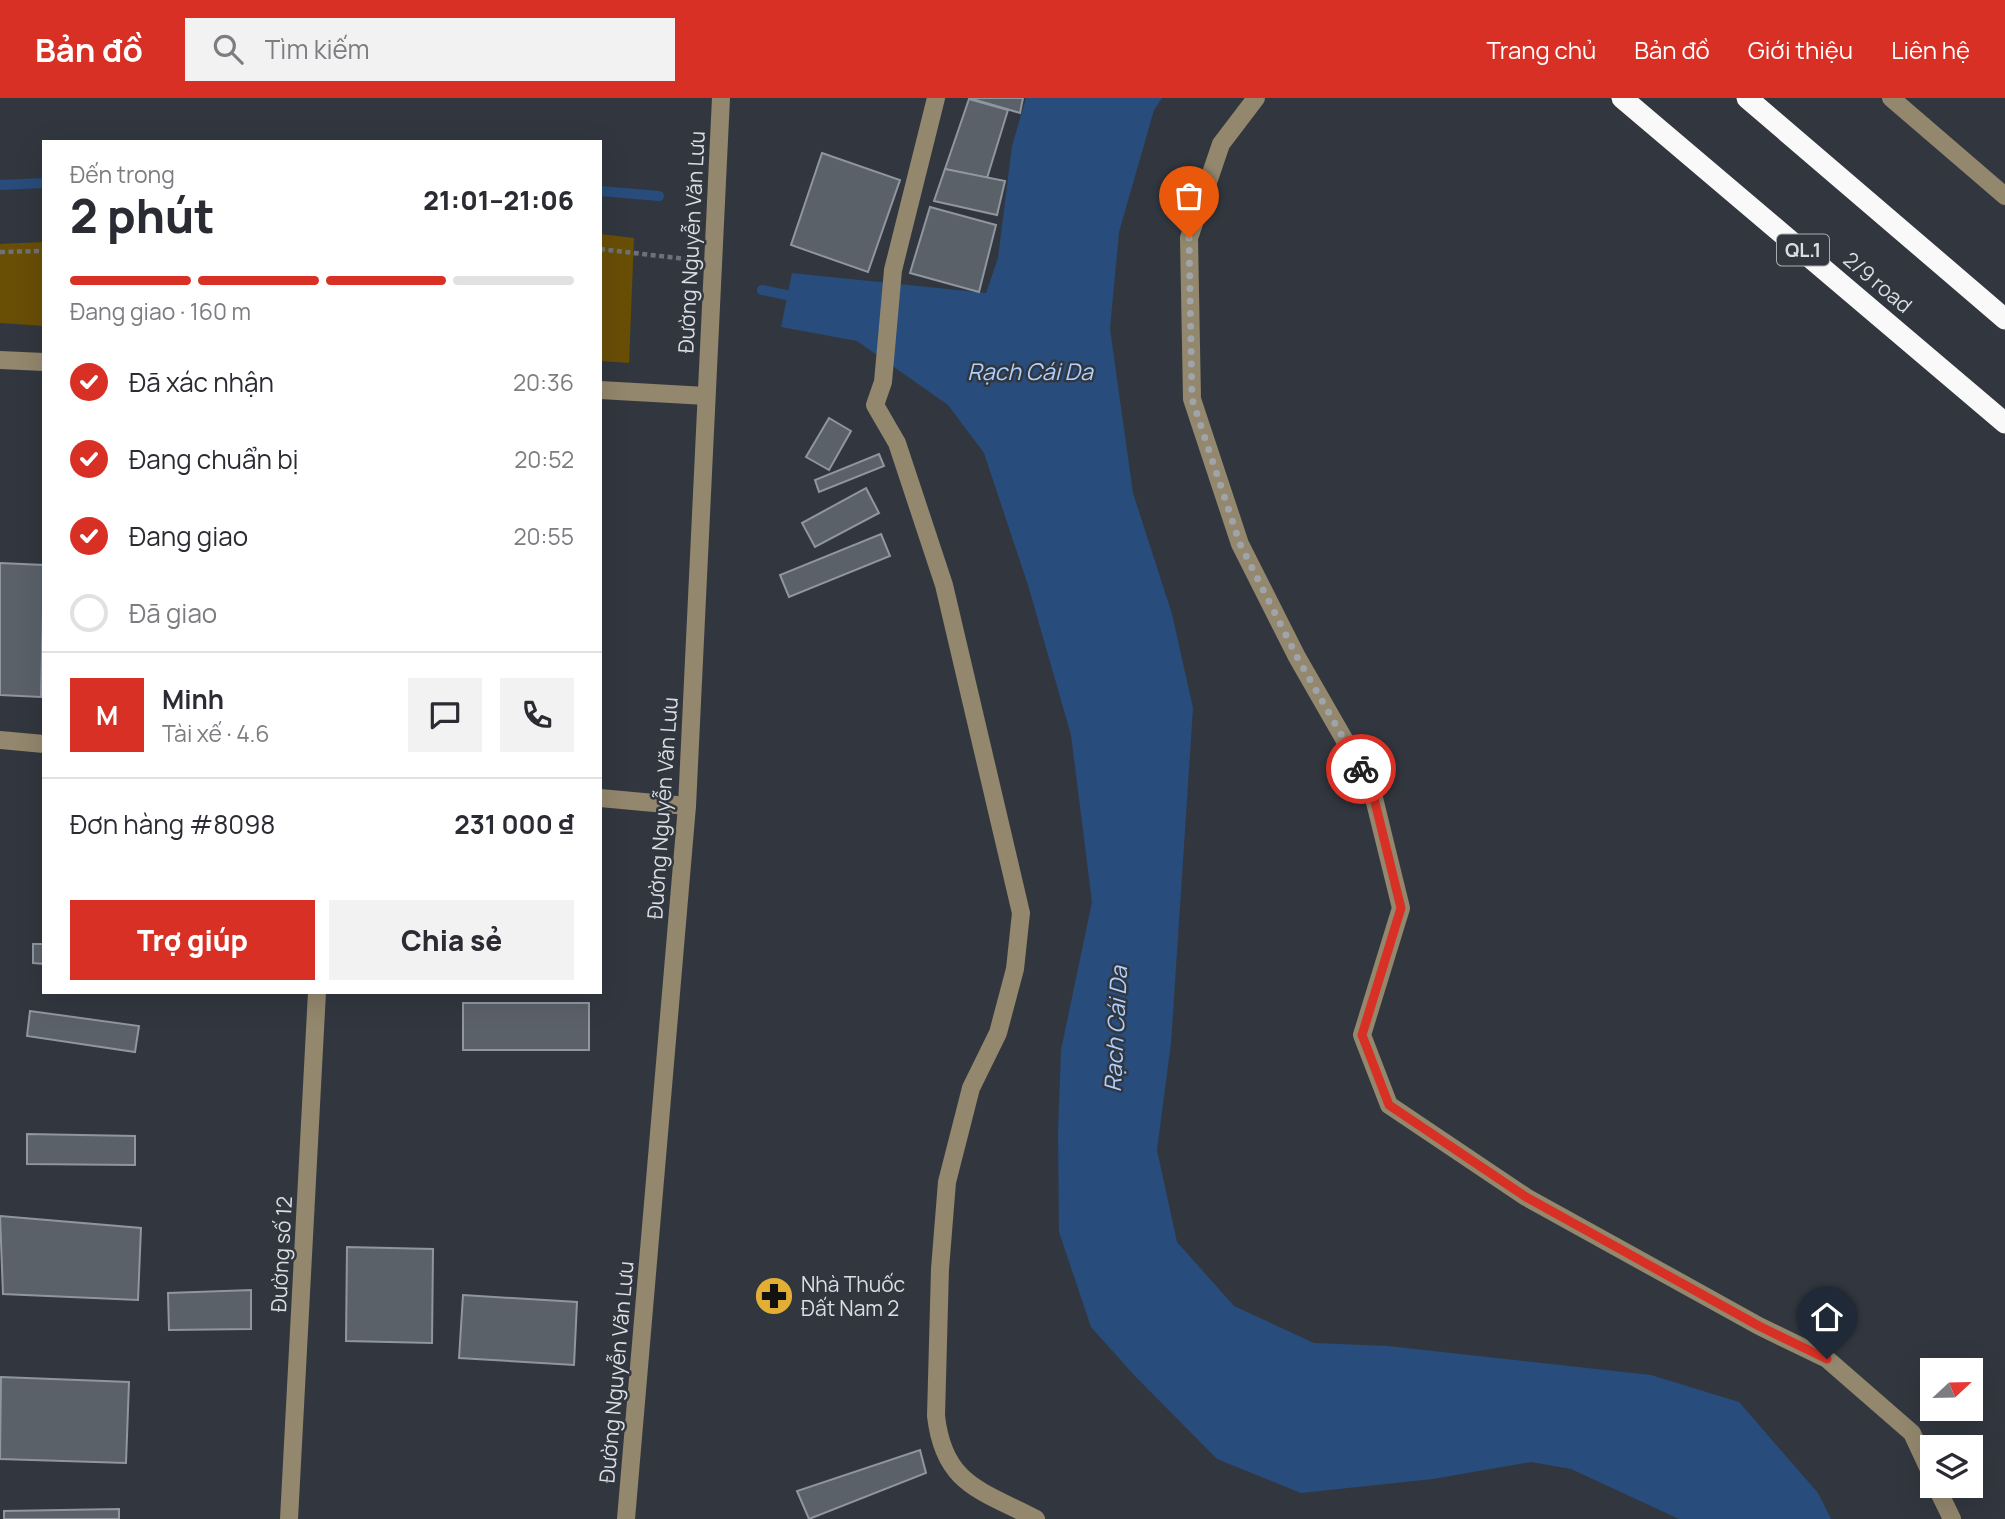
<!DOCTYPE html>
<html lang="vi">
<meta charset="utf-8">
<style>
:root{--surface:#fff;--page:#f2f2f3;--text:#2b2b33;--muted:#7c7c81;--line:#e1e1e2;--accent:#d93025}
body{margin:0;font-family:Manrope,sans-serif;background:var(--page);color:var(--text);height:100vh;display:flex;flex-direction:column;font-size:26px;white-space:nowrap}
*{box-sizing:border-box;margin:0}
p{font-size:23px;color:var(--muted)}
.icon{flex:none;width:38px;height:38px;fill:none;stroke:currentColor;stroke-width:2;stroke-linecap:round;stroke-linejoin:round}
.map{position:relative;flex:1;overflow:hidden}
.details{position:absolute;left:42px;top:42px;width:560px;height:854px;display:flex;flex-direction:column;background:var(--surface);border-radius:0px;box-shadow:0 7px 28px #0002}
.details>*{flex:none}
.needle{width:46px;rotate:68deg}
.buttons{position:absolute;left:1920px;top:1260px;display:grid;gap:14px}
.buttons a{display:grid;place-items:center;width:63px;height:63px;border-radius:0px;background:var(--surface);box-shadow:0 7px 28px #0002;font-size:35px}
.pin{position:absolute;display:grid;place-items:center;width:60px;height:60px;color:#fff;margin:-72px -30px;border-radius:50% 50% 50% 0;rotate:-45deg;box-shadow:0 0 7px #0007}
.pin .icon{rotate:45deg}
.courier{position:absolute;display:grid;place-items:center;width:70px;height:70px;margin:-35px;border:5px solid #d93025;border-radius:50%;background:#fff;color:#222;box-shadow:0 2px 9px #0007}
.overview em{font-style:normal;font-weight:800}
.overview div{display:flex;flex-direction:column-reverse}
.overview{display:flex;align-items:center;justify-content:space-between;height:119px;padding:0 28px}
h1{font-size:46px;font-weight:800;line-height:52px}
.bar{display:grid;grid-template-columns:repeat(4,1fr);gap:10px 7px;align-content:center;height:84px;padding:0 28px}
.bar i{height:9px;border-radius:5px;background:var(--line)}
.bar .on{background:var(--accent)}
.bar p{grid-column:span 4}
.line{display:flex;align-items:center;gap:18px;padding:0 28px;border-top:2px solid var(--line)}
.line div{flex:1}
.round{display:grid;place-items:center;flex:none;width:74px;height:74px;border-radius:0px;background:var(--page)}
ol{padding:0 28px;list-style:none}
li{display:flex;align-items:center;gap:21px;height:77px}
li p{margin-inline-start:auto}
li .icon{padding:7px;border-radius:50%;background:var(--accent);color:#fff;stroke-width:4}
li:last-child{color:var(--muted)}
li i{width:38px;height:38px;border:4px solid var(--line);border-radius:50%}
.action{display:flex;gap:14px;margin-top:auto;padding:14px 28px}
.action a{flex:1;height:80px;border-radius:0px;background:var(--accent);color:#fff;font-size:28px;font-weight:800;line-height:80px;text-align:center}
.action a+a{background:var(--page);color:var(--text)}
header{display:flex;align-items:center;gap:42px;box-sizing:border-box;height:98px;padding:0 35px;background:var(--accent);color:#fff}
header strong{font-size:33px}
nav{display:flex;gap:38px;margin-inline-start:auto;font-size:24px}
.search{width:490px;height:63px;background:var(--page);display:flex;align-items:center;gap:18px;box-sizing:border-box;padding:0 24px;border-radius:0px;color:var(--muted);font-size:26px}
.map>svg:first-child{display:block}
.green{fill:#694e06}
.water{fill:#284c7b}
.lines{fill:none;stroke-linecap:round;stroke-linejoin:round}
.stream{stroke:#284c7b;stroke-width:10}
.building{fill:#5b6169;stroke:#90969f;stroke-width:2}
.path{stroke:#6d7279;stroke-width:4.5;stroke-dasharray:5 3.5;stroke-linecap:butt}
.minor{stroke:#93876d;stroke-width:18}
.highway{stroke:#f9f9f9;stroke-width:21}
.done{stroke:#9fa4aa;stroke-width:7;stroke-dasharray:0 12.6}
.route{stroke:#d93025;stroke-width:9}
.labels{text-anchor:middle;dominant-baseline:central;stroke-width:5;stroke-linejoin:round;paint-order:stroke}
.shield{fill:#32373f;stroke:#a8acb2;stroke-width:2}
.shield-label{font-size:19px;font-weight:bold;fill:#dadee3}
.street-label{font-size:21px;fill:#dadee3;stroke:#32373f}
.poi-label{font-size:21px;fill:#dadee3;stroke:#32373f;text-anchor:start}
.water-label{font-size:23px;font-style:italic;fill:#afd0fc;stroke:#32373f}
</style>
<header>
<strong>Bản đồ</strong>
<div class="search"><svg class="icon" aria-label="search" viewBox="0 0 24 24"><circle cx="10" cy="10" r="6"/><path d="M15 15l6 6"/></svg>Tìm kiếm</div>
<nav><a>Trang chủ</a><a>Bản đồ</a><a>Giới thiệu</a><a>Liên hệ</a></nav>
</header>
<div class="map">
<svg width="2005" height="1421" viewBox="0 0 2005 1421">
<rect width="100%" height="100%" fill="#32373f"/>
<g class="green">
<polygon points="600,136 634,140 629,265 600,263"/>
<polygon points="44,144 44,228 0,225 0,146"/>
</g>
<polygon class="water" points="1026,0 1162,0 1154,12 1119,134 1110,231 1133,395 1172,516 1193,610 1171,945 1157,1052 1177,1144 1234,1208 1314,1245 1388,1248 1651,1277 1739,1304 1818,1395 1831,1421 1679,1421 1571,1371 1531,1364 1433,1381 1301,1395 1217,1361 1134,1277 1091,1229 1059,1134 1058,1035 1061,952 1092,804 1071,637 1028,487 984,355 948,307 857,243 781,229 792,175 986,195 998,160 1012,48"/>
<g class="lines">
<g class="stream">
<polyline points="0,87 44,85"/>
<polyline points="600,93 659,98"/>
<polyline points="762,192 801,200"/>
</g>
</g>
<g class="building">
<polygon points="969,0 1023,0 1020,15"/>
<polygon points="969,1 1008,12 987,80 945,71"/>
<polygon points="822,55 900,82 868,174 791,147"/>
<polygon points="945,71 1005,83 997,117 934,103"/>
<polygon points="930,109 996,127 979,194 910,175"/>
<polygon points="829,320 851,333 829,372 806,359"/>
<polygon points="879,356 884,368 819,394 815,382"/>
<polygon points="866,390 879,415 815,449 802,425"/>
<polygon points="881,436 890,458 789,499 780,477"/>
<polygon points="0,465 44,467 41,599 0,597"/>
<polygon points="33,846 44,846 44,866 33,865"/>
<rect x="463" y="905" width="126" height="47"/>
<polygon points="30,913 139,928 135,954 27,938"/>
<polygon points="27,1036 135,1038 135,1067 27,1066"/>
<polygon points="0,1118 141,1130 138,1202 3,1196"/>
<polygon points="347,1149 433,1151 432,1245 346,1243"/>
<polygon points="251,1192 251,1231 169,1232 168,1195"/>
<polygon points="463,1197 577,1204 574,1267 459,1260"/>
<polygon points="1,1279 129,1284 126,1365 0,1361"/>
<polygon points="920,1352 926,1375 809,1421 797,1393"/>
<polygon points="119,1411 119,1421 4,1421 4,1413"/>
</g>
<g class="lines">
<g class="path">
<polyline points="600,151 686,161"/>
<polyline points="0,154 44,153"/>
</g>
<g class="minor">
<path d="M 936,0 L 893,172 L 883,284 L 875,307 L 897,345 L 944,487 L 1021,815 L 1015,871 L 998,935 L 971,990 L 947,1084 L 940,1171 L 936,1318 C 944,1387 981,1392 1036,1421"/>
<polyline points="1256,0 1221,46 1189,140 1192,301 1240,446 1297,559 1371,688 1401,810 1362,937 1389,1007 1526,1099 1759,1228 1827,1261 1912,1335 1932,1378"/>
<polyline points="1891,0 2005,98"/>
<polyline points="0,262 44,264"/>
<polyline points="600,292 706,298"/>
<polyline points="0,642 44,646"/>
<polyline points="600,700 687,708"/>
<polyline points="1936,1388 1952,1421"/>
<polyline points="289,1421 317,894"/>
<polyline points="626,1421 687,708 721,0"/>
</g>
<g class="highway">
<polyline points="1622,0 2005,325"/>
<polyline points="1747,0 2005,221"/>
</g>
</g>
<g class="lines">
<polyline class="done" points="1189,140 1192,301 1240,446 1297,559 1361,671"/>
<polyline class="route" points="1361,671 1371,688 1401,810 1362,937 1389,1007 1526,1099 1759,1228 1827,1261"/>
</g>
<defs>
<g id="pharmacy-disc" transform="scale(2.0125)"><circle r="9.5" fill="#e2af34" stroke="#32373f"/><path d="M-2-6h4v4h4v4h-4v4h-4v-4h-4v-4h4Z" fill="#111"/></g>
</defs>
<g fill-rule="evenodd">
<use href="#pharmacy-disc" x="774" y="1198"/>
</g>
<g class="labels">
<rect class="shield" x="1777" y="136.5" width="52" height="31" rx="5"/>
<g class="shield-label">
<text x="1803" y="152">QL.1</text>
</g>
<g class="street-label">
<text transform="translate(691 144) rotate(-87)">Đường Nguyễn Văn Lưu</text>
<text transform="translate(1878 184) rotate(40)">2/9 road</text>
<text transform="translate(662 710) rotate(-86)">Đường Nguyễn Văn Lưu</text>
<text transform="translate(281 1156) rotate(-87)">Đường số 12</text>
<text transform="translate(616 1274) rotate(-85)">Đường Nguyễn Văn Lưu</text>
</g>
<g class="poi-label">
<text x="801" y="1186">Nhà Thuốc<tspan x="801" dy="24">Đất Nam 2</tspan></text>
</g>
<g class="water-label">
<text x="1030" y="273">Rạch Cái Da</text>
<text transform="translate(1115 931) rotate(-87)">Rạch Cái Da</text>
</g>
</g>
</svg>
<div class="buttons">
<a><svg class="needle" viewBox="-14 -14 28 28"><path d="M0-13l5 13h-10z" fill="#e53935"/><path d="M0 13l5-13h-10z" fill="#7c7c81"/></svg></a>
<a><svg class="icon" aria-label="layers" viewBox="0 0 24 24"><path d="M12 4l9 5-9 5-9-5zM3 14l9 5 9-5"/></svg></a>
</div>
<div class="pin" style="left:1189px;top:140px;background:#ea580c"><svg class="icon" aria-label="bag" viewBox="0 0 24 24"><path d="M5 8h14l-1 12H6zM9 8a3 3 0 0 1 6 0"/></svg></div>
<div class="pin" style="left:1827px;top:1261px;background:#1f2937"><svg class="icon" aria-label="home" viewBox="0 0 24 24"><path d="M3 11l9-7 9 7M6 9v11h12V9"/></svg></div>
<div class="courier" style="left:1361px;top:671px"><svg class="icon" aria-label="bike" viewBox="0 0 24 24"><circle cx="6" cy="16" r="4"/><circle cx="18" cy="16" r="4"/><path d="M6 16l4-8h5l3 8M10 8l3 8H6M13 5h3"/></svg></div>
<section class="details">
<div class="overview"><div><h1>2 phút</h1><p>Đến trong</p></div><em>21:01–21:06</em></div>
<div class="bar"><i class="on"></i><i class="on"></i><i class="on"></i><i></i><p>Đang giao · 160 m</p></div>
<ol>
<li><svg class="icon" aria-label="check" viewBox="0 0 24 24"><path d="M5 12l5 5 9-10"/></svg>Đã xác nhận<p>20:36</p></li>
<li><svg class="icon" aria-label="check" viewBox="0 0 24 24"><path d="M5 12l5 5 9-10"/></svg>Đang chuẩn bị<p>20:52</p></li>
<li><svg class="icon" aria-label="check" viewBox="0 0 24 24"><path d="M5 12l5 5 9-10"/></svg>Đang giao<p>20:55</p></li>
<li><i></i>Đã giao</li>
</ol>
<div class="line" style="height:126px"><b class="round" style="background:var(--accent);color:#fff">M</b><div><b>Minh</b><p>Tài xế · 4.6</p></div><a class="round"><svg class="icon" aria-label="chat" viewBox="0 0 24 24"><path d="M4 5h16v11H9l-5 4z"/></svg></a><a class="round"><svg class="icon" aria-label="phone" viewBox="0 0 24 24"><path d="M5 4h4l2 5-3 2q2 4 5 5l2-3 5 2v4C11 20 4 13 5 4z"/></svg></a></div>
<div class="line" style="height:91px"><div>Đơn hàng #8098</div><b>231 000 ₫</b></div>
<div class="action"><a>Trợ giúp</a><a>Chia sẻ</a></div>
</section>
</div>
